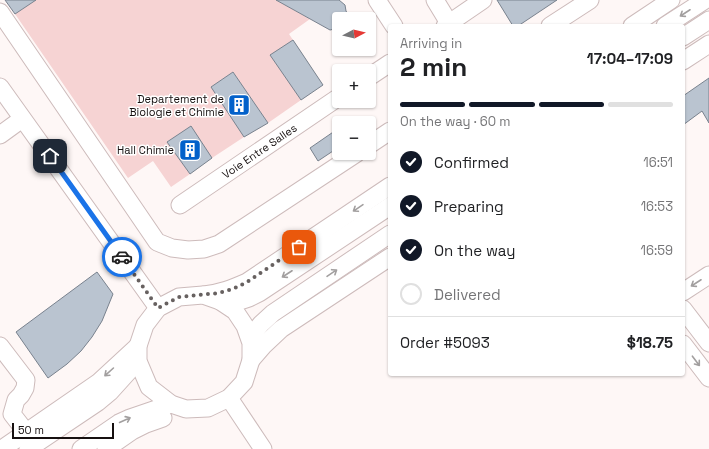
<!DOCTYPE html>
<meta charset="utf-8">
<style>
:root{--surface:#fff;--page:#f2f2f2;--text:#202124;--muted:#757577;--line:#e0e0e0;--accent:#111827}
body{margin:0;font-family:"Space Grotesk",sans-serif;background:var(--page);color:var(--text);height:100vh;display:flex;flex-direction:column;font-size:15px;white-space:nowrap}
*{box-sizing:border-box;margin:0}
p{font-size:13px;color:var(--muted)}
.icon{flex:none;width:22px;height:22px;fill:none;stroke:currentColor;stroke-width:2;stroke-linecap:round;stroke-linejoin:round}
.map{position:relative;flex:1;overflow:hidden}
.details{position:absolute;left:388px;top:24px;width:297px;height:352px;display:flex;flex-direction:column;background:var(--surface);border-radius:4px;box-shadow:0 1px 3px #0004}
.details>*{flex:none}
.needle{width:26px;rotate:83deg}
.tools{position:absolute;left:332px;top:12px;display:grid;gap:8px}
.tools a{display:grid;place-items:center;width:44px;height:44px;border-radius:4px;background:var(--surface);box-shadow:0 1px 3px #0004;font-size:20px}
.scale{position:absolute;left:12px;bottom:10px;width:102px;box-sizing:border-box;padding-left:4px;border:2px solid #161010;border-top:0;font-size:11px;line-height:14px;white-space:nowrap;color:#161010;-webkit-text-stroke:3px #fff;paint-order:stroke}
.pin{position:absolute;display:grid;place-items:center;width:34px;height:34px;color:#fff;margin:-17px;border-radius:8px;box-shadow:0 2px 6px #0006}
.courier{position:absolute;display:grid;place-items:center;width:40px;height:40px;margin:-20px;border:3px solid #1a73e8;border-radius:50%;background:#fff;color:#222;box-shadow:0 1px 5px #0007}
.headline em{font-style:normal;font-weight:800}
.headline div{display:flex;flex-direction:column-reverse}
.headline{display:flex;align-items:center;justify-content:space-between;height:68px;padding:0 12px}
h1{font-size:26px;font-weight:800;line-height:30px}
.bar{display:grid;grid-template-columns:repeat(4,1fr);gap:6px 4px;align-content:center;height:48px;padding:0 12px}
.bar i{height:5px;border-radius:3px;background:var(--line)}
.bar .current{background:var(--accent)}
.bar p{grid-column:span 4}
.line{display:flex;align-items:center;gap:10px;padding:0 12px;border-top:1px solid var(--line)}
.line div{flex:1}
ol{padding:0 12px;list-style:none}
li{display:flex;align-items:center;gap:12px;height:44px}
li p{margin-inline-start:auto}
li .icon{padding:4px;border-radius:50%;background:var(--accent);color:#fff;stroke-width:4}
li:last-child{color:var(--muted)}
li i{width:22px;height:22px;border:2px solid var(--line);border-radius:50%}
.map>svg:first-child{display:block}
.green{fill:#f6d3d3}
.building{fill:#bac4d0;stroke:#79828e}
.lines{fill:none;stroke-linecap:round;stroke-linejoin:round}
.minor-casing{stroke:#cdbbbb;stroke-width:19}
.minor{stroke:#fff;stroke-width:17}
.oneway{stroke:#a29f9f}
.done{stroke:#676160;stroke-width:4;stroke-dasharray:0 7.2}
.route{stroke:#1a73e8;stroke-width:5}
.labels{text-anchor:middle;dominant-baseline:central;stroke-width:3;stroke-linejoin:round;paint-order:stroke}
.poi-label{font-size:11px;fill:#161010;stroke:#fff;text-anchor:end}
.street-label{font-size:11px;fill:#161010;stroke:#fff}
</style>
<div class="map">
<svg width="709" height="449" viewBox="0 0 709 449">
<rect width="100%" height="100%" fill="#fef7f6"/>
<polygon class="green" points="36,0 276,0 310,19 289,34 293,40 271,56 301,100 268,123 233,72 211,87 244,137 212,158 191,126 167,142 190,174 171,187 153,161 128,178 15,14"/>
<g class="building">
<polygon points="5,0 36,0 15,14"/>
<polygon points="276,0 339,0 345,5 346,11 351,19 339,19 339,28 330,30"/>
<polygon points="497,0 557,0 518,26 513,26"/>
<polygon points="293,40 323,85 301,100 270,55"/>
<polygon points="233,72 268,123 244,137 211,87"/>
<polygon points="709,78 709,123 702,111 683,125 683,96"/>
<polygon points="191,126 212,158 190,174 167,142"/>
<polygon points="339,128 339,147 318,161 310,148"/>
<polygon points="97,272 113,294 102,321 92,337 81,351 67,364 48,378 16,332"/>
</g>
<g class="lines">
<g class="minor-casing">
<g id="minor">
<polyline points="377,0 394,26"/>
<polyline points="435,0 449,23"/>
<polyline points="0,12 157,242 172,248 188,250 204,249 219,244 357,153"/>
<polyline points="445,26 483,0"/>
<polyline points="550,26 590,0"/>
<polyline points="632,26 671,0"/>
<polyline points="665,26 705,0"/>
<polyline points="683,37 709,20"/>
<polyline points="683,61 709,44"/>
<polyline points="369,77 390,63"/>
<polyline points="0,87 158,308"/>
<polyline points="0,135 22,119"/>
<polyline points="369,145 390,131"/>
<path id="s1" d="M 180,205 L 339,97"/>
<polyline points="683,292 709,275"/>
<path d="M 204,295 C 221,293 231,289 247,282 L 390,186"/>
<polyline points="220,301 237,302 249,298 259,293 390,206"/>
<polyline points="683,309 709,343"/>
<polyline points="251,343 245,326 235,311 220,301 203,295 179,297 158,308 145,325 138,346 138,361 149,387 171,404 186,409 208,408 229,398 244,382 251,360 251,343 253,334 261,324 273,313 390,234"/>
<polyline points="683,344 709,378"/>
<polyline points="0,346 26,380 25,388 21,395 16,400 12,414 26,432"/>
<polyline points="251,360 264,345 281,329 390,257"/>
<polyline points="229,398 263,449"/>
<polyline points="2,449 99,382 138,346"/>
<polyline points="28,449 98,402 110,392 138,361"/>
<polyline points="81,449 119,423 130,418 171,404"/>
<polyline points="106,449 132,431 146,424 163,418"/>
</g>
</g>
<use href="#minor" class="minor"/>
</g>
<defs><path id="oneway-shaft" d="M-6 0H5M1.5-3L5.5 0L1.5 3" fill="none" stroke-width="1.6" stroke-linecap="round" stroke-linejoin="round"/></defs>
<g class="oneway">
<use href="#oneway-shaft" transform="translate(685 13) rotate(147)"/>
<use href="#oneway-shaft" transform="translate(358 208) rotate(146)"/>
<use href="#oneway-shaft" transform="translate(332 273) rotate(-34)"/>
<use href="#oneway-shaft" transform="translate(287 274) rotate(147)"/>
<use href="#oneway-shaft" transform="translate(696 283) rotate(147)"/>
<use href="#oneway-shaft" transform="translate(696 361) rotate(53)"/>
<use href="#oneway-shaft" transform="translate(109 372) rotate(138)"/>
<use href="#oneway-shaft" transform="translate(125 420) rotate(-24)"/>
</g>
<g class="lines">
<polyline class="done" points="122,257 158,308 179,297 219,293 233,289 247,282 299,247"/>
<polyline class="route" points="50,156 122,257"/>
</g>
<defs>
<g id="building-square" transform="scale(1.15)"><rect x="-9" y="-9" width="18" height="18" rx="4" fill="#0261ca" stroke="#fff"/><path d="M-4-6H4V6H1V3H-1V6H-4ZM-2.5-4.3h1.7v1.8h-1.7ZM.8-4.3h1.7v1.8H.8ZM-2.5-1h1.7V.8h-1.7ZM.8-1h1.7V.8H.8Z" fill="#fff"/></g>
</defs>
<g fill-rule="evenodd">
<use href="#building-square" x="239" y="105"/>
<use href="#building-square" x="190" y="150"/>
</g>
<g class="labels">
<g class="poi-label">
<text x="224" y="99">Departement de<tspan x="224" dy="13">Biologie et Chimie</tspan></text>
<text x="174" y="150">Hall Chimie</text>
</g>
<g class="street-label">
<text stroke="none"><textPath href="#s1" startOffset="96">Voie Entre Salles</textPath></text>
</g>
</g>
</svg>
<div class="tools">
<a><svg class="needle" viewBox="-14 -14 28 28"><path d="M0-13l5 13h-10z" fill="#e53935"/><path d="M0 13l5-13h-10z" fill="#757577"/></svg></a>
<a>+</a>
<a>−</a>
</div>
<div class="scale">50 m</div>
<div class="pin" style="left:299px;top:247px;background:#ea580c"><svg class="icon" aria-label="bag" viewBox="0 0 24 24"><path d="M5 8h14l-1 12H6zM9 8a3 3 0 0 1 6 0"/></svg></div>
<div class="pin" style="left:50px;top:156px;background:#1f2937"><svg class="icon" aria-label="home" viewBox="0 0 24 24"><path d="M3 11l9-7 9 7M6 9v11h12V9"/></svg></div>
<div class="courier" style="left:122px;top:257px"><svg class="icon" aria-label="car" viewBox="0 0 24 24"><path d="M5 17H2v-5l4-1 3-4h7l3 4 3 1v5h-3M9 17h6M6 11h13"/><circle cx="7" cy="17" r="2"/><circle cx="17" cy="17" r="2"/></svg></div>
<section class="details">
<div class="headline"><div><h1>2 min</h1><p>Arriving in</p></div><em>17:04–17:09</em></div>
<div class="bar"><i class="current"></i><i class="current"></i><i class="current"></i><i></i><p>On the way · 60 m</p></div>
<ol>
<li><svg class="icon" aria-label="check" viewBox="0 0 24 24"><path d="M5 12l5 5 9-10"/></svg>Confirmed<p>16:51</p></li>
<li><svg class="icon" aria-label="check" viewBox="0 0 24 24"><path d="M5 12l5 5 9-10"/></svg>Preparing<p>16:53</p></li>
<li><svg class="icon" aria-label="check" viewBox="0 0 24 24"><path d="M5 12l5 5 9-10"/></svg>On the way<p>16:59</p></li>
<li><i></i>Delivered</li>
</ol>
<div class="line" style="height:52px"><div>Order #5093</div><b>$18.75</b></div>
</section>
</div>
